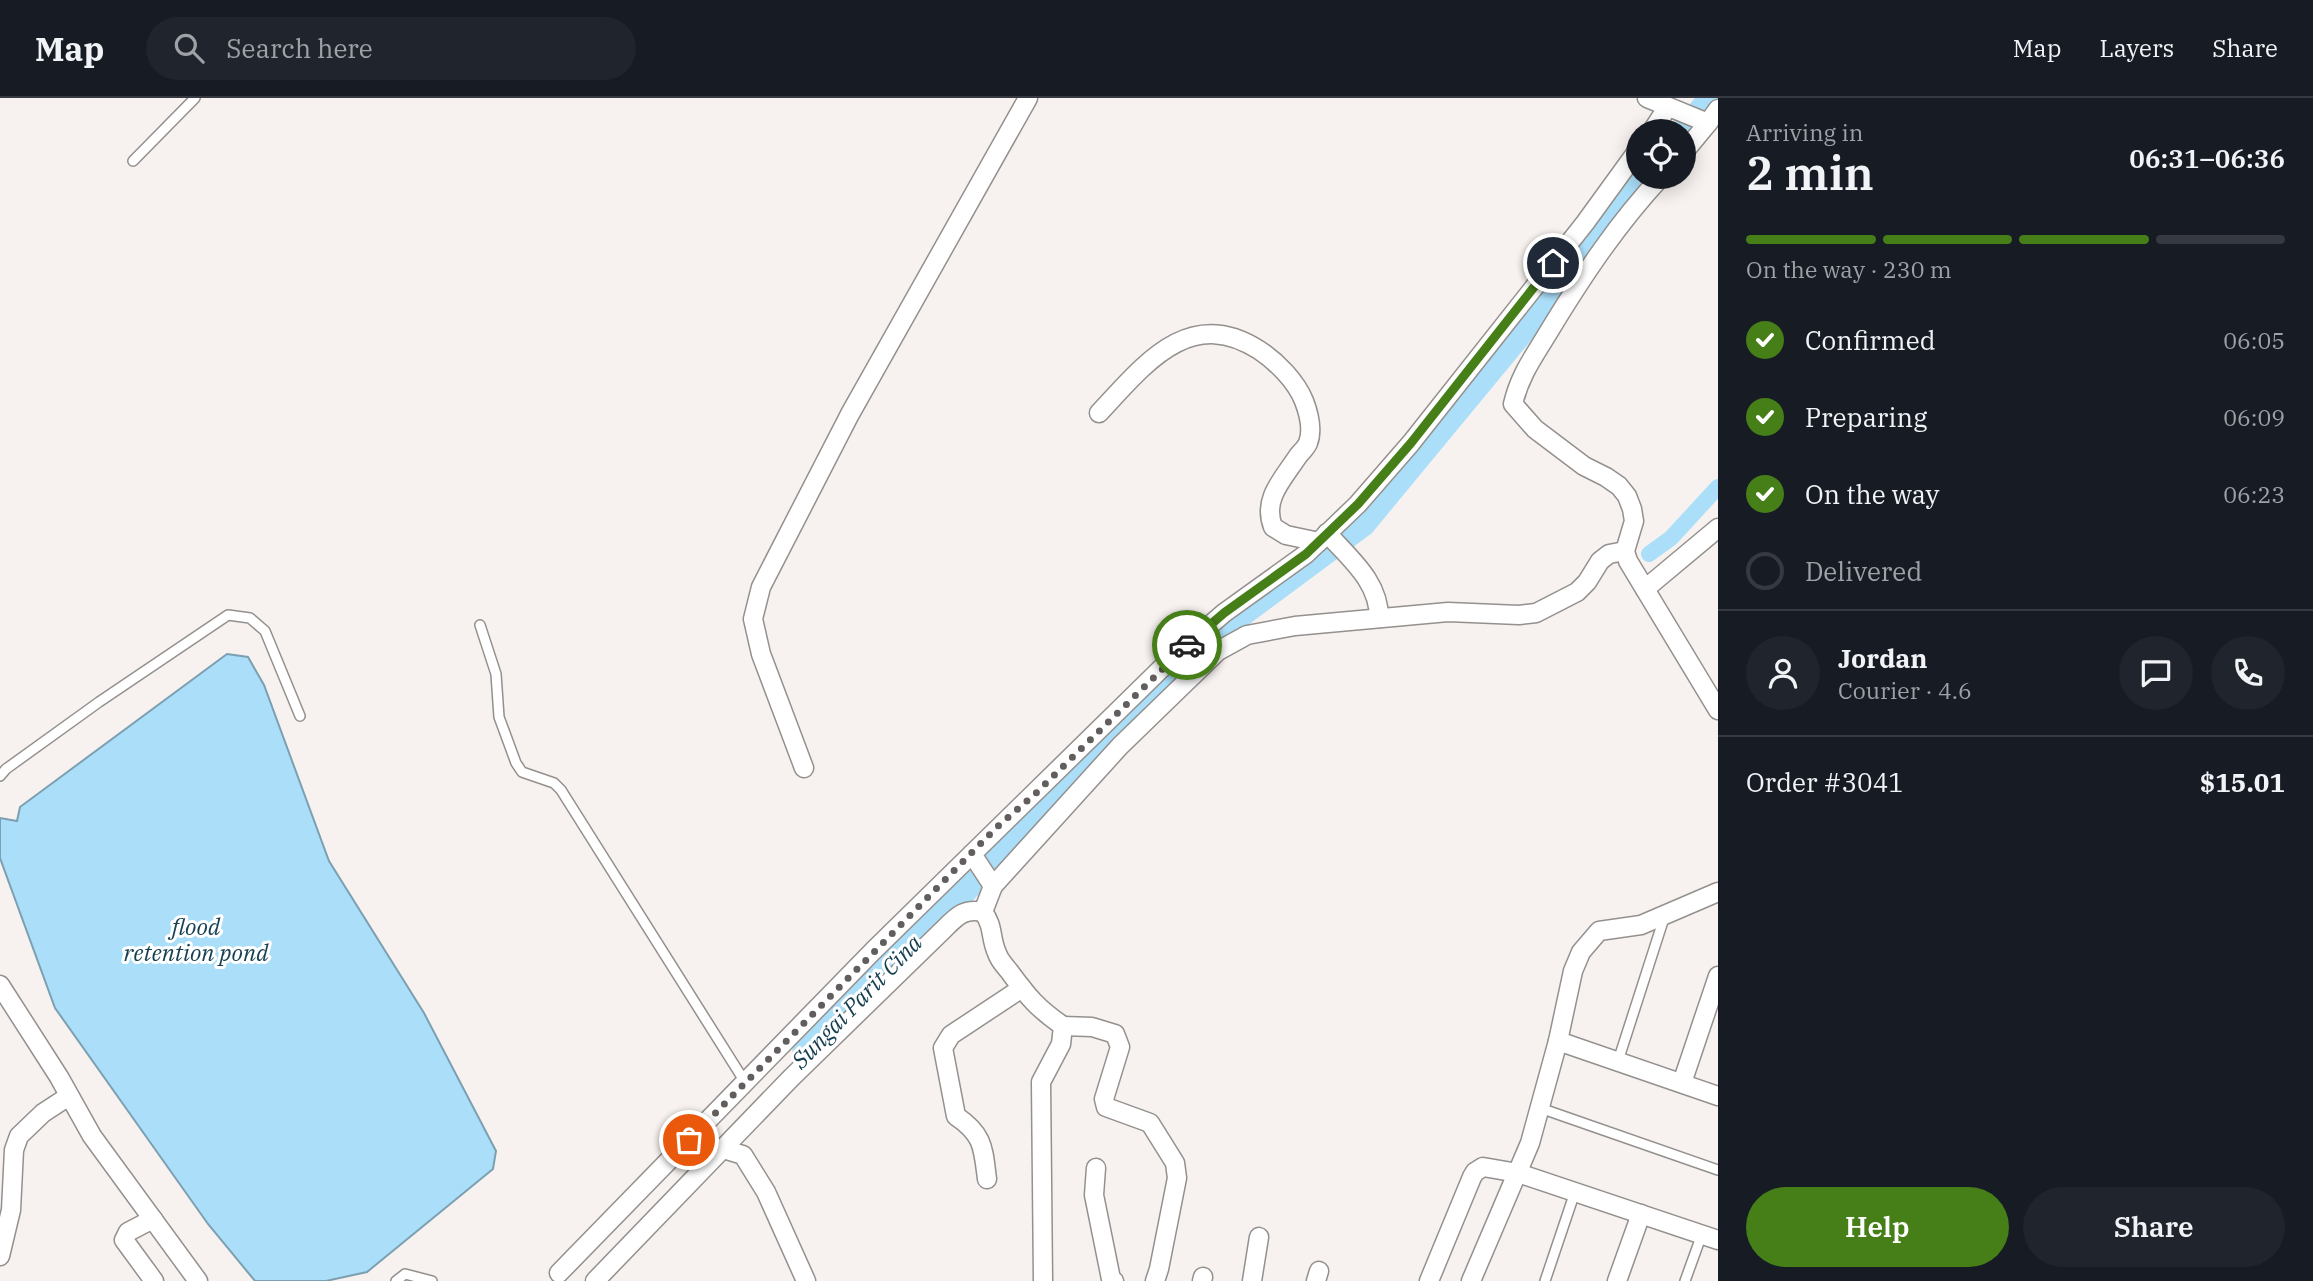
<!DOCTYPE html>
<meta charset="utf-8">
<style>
:root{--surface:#171b24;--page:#20242c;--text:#f1f3f6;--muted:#9ea1a6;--line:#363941;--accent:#467f18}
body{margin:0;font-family:"IBM Plex Serif",serif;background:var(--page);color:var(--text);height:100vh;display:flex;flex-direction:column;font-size:26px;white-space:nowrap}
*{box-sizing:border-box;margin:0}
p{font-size:23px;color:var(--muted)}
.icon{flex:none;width:38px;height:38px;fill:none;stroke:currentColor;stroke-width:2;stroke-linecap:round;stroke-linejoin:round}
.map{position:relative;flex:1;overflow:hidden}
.details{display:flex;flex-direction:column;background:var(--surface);width:595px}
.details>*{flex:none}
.controls{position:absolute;left:1626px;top:21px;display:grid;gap:14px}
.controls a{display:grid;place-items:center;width:70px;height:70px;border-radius:50%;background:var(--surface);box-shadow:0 4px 18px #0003;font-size:35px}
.pin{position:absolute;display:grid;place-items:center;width:60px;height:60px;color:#fff;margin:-30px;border:4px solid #fff;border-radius:50%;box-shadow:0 2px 7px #0007}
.courier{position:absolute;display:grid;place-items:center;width:70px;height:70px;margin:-35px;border:5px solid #467f18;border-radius:50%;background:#fff;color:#222;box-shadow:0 2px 9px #0007}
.overview em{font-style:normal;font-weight:600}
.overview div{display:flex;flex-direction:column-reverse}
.overview{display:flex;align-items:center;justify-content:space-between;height:119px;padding:0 28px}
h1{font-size:46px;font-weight:600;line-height:52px}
.bar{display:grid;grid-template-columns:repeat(4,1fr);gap:10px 7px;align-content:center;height:84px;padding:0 28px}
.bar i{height:9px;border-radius:5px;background:var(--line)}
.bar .current{background:var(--accent)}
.bar p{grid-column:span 4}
.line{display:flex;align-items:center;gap:18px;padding:0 28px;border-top:2px solid var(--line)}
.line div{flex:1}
.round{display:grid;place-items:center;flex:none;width:74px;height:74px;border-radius:37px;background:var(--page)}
ol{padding:0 28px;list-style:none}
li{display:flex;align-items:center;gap:21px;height:77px}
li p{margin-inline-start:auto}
li .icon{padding:7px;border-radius:50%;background:var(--accent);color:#fff;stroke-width:4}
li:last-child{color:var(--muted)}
li i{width:38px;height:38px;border:4px solid var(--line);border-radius:50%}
.action{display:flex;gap:14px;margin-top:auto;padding:14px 28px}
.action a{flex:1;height:80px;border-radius:42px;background:var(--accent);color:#fff;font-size:28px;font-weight:600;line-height:80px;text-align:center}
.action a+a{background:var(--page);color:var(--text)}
header{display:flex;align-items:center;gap:42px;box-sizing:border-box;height:98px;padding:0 35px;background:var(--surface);border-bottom:2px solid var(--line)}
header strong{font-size:33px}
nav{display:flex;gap:38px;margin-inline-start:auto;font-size:24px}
.search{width:490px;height:63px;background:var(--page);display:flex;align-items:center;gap:18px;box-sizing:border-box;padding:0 24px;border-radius:38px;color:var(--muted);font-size:26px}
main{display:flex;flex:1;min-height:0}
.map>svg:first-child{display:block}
.water{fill:#aadef9;stroke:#7ca0b2;stroke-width:2}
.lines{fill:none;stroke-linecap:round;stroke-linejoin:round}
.canal{stroke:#aadef9;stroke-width:16}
.river{stroke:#aadef9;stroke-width:28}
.lane-casing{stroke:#94908d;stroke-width:12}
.street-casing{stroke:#94908d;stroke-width:21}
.lane{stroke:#fff;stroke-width:9}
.street{stroke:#fff;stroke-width:18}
.done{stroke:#615e5d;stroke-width:7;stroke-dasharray:0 12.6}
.route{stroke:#467f18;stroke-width:9}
.labels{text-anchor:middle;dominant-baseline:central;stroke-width:6;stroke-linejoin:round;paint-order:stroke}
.water-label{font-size:23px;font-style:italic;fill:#163f51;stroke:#fff}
</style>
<header>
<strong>Map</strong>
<div class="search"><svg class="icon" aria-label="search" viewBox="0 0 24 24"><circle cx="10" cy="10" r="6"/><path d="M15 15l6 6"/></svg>Search here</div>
<nav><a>Map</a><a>Layers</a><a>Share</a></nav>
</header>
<main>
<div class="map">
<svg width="1718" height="1183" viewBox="0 0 1718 1183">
<rect width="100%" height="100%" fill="#f7f2ef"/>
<polygon class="water" points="227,556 248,559 264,587 329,763 424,915 496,1053 493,1071 367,1174 326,1183 255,1183 208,1126 55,910 0,760 0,720 17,723 20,709"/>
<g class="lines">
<polyline class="canal" points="1649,456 1671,440 1718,389"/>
<g class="river">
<polyline points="1684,35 1713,0"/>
<polyline points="806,955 1207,540 1362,425 1648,79"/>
</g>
<g class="lane-casing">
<g id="lane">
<polyline points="133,63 195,0"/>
<polyline points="480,527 496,576 499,619 516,665 522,674 554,685 561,692 745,984"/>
<polyline points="0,678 6,671 99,604 228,517 250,520 265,533 300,618"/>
<polyline points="1618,963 1665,817"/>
<polyline points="1540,1010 1718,1072"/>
<polyline points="396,1183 405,1176 432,1183"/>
<polyline points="1545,1183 1575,1094"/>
<polyline points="1685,1183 1702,1136"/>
</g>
</g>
<g class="street-casing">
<g id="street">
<polyline points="1647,0 1708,25 1718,11"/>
<polyline points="1652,33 1667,10"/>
<polyline points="1684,54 1708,25"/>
<path d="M 1661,79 C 1618,125 1584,176 1551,230 C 1535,257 1520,276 1513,306 L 1535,331 L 1584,368 L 1606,379 L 1619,388 L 1627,398 L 1632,411 L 1634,423 L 1625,453 L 1628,463 L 1718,612"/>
<path d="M 1099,315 C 1144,267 1189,207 1259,252 C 1277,264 1296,283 1304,303 C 1309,316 1313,332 1308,345 C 1306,350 1301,354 1298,358 C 1283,381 1262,401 1273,429 L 1286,437 L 1319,444"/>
<path d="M 1327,435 C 1349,460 1379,483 1379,520"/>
<polyline points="1645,491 1718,430"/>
<polyline points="804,670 761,556 753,521 761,489 850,316 1028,0"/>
<polyline points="993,788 1120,648 1218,553 1247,537 1295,528 1448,514 1519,517 1536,515 1577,494 1587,484 1600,463 1609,456 1625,453"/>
<polyline points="983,814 993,788 972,756 1173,559 1224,515 1306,456 1358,406 1411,345 1585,125 1638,52"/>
<path d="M 983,814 C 994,828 990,840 997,855 C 999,862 1005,868 1009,873 C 1028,899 1037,910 1063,928 L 1061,946 L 1041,984 L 1043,1183"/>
<polyline points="0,887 59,979 92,1038 198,1183"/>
<polyline points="1063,928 1092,929 1115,936 1120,949 1104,1001 1106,1009 1150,1025 1175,1065 1177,1080 1159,1171 1155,1183"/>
<polyline points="1558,943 1718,998"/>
<polyline points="1682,985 1718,878"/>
<polyline points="723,1051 743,1057 766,1094 806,1183"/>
<polyline points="1096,1070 1094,1097 1111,1181 1114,1183"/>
<path d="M 987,1081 C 983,1050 984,1037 956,1018 L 943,950 L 951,937 L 1022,890"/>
<polyline points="153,1121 128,1134 124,1142 154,1183"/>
<polyline points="0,1158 11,1112 14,1052 19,1038 43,1015 69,998"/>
<polyline points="559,1175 873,853 972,756"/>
<path d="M 595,1183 L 791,980 L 943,832 C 957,818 964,810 983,814"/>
<polyline points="1202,1183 1203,1179"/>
<polyline points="1252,1183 1259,1139"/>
<polyline points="1316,1183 1319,1173"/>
<polyline points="1429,1183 1472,1079 1475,1074 1483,1069 1518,1075 1718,1142"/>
<polyline points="1471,1183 1530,1045 1558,943 1573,873 1581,854 1599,833 1641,827 1718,794"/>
<polyline points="1617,1183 1641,1116"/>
</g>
</g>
<use href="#lane" class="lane"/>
<use href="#street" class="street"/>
</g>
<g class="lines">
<polyline class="done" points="689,1042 996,730 1035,696 1187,547"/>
<polyline class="route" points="1187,547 1224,515 1306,456 1358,406 1411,345 1553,165"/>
</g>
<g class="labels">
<g class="water-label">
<text x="196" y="828">flood<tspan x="196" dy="26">retention pond</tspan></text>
<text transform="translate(856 903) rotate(-46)">Sungai Parit Cina</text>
</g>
</g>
</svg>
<div class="controls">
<a><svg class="icon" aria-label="locate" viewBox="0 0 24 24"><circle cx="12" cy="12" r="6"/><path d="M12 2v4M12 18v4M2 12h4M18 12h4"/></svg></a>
</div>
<div class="pin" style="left:689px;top:1042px;background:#ea580c"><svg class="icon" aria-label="bag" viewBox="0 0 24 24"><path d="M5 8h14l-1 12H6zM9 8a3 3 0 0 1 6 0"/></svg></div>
<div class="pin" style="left:1553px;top:165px;background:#1f2937"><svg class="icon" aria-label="home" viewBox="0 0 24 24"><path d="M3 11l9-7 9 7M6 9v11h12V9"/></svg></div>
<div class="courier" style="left:1187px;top:547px"><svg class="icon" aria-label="car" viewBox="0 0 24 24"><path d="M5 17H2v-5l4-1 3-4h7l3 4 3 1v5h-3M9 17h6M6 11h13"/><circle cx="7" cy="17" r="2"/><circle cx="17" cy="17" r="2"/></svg></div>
</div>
<section class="details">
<div class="overview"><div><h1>2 min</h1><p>Arriving in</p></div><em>06:31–06:36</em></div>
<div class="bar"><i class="current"></i><i class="current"></i><i class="current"></i><i></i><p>On the way · 230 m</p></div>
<ol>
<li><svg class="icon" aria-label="check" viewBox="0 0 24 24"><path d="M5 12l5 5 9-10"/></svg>Confirmed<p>06:05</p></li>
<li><svg class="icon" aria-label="check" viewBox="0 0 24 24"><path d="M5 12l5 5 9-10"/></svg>Preparing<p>06:09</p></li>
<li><svg class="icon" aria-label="check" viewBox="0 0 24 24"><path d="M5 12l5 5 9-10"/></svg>On the way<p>06:23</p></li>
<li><i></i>Delivered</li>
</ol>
<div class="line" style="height:126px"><a class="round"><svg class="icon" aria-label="person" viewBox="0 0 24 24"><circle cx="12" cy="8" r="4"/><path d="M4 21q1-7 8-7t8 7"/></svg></a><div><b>Jordan</b><p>Courier · 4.6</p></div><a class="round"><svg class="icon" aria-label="chat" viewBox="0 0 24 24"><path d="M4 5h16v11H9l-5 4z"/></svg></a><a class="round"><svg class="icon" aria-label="phone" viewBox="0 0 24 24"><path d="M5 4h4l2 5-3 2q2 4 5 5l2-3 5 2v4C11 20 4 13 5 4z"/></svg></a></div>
<div class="line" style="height:91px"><div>Order #3041</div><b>$15.01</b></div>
<div class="action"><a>Help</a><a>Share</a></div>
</section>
</main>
